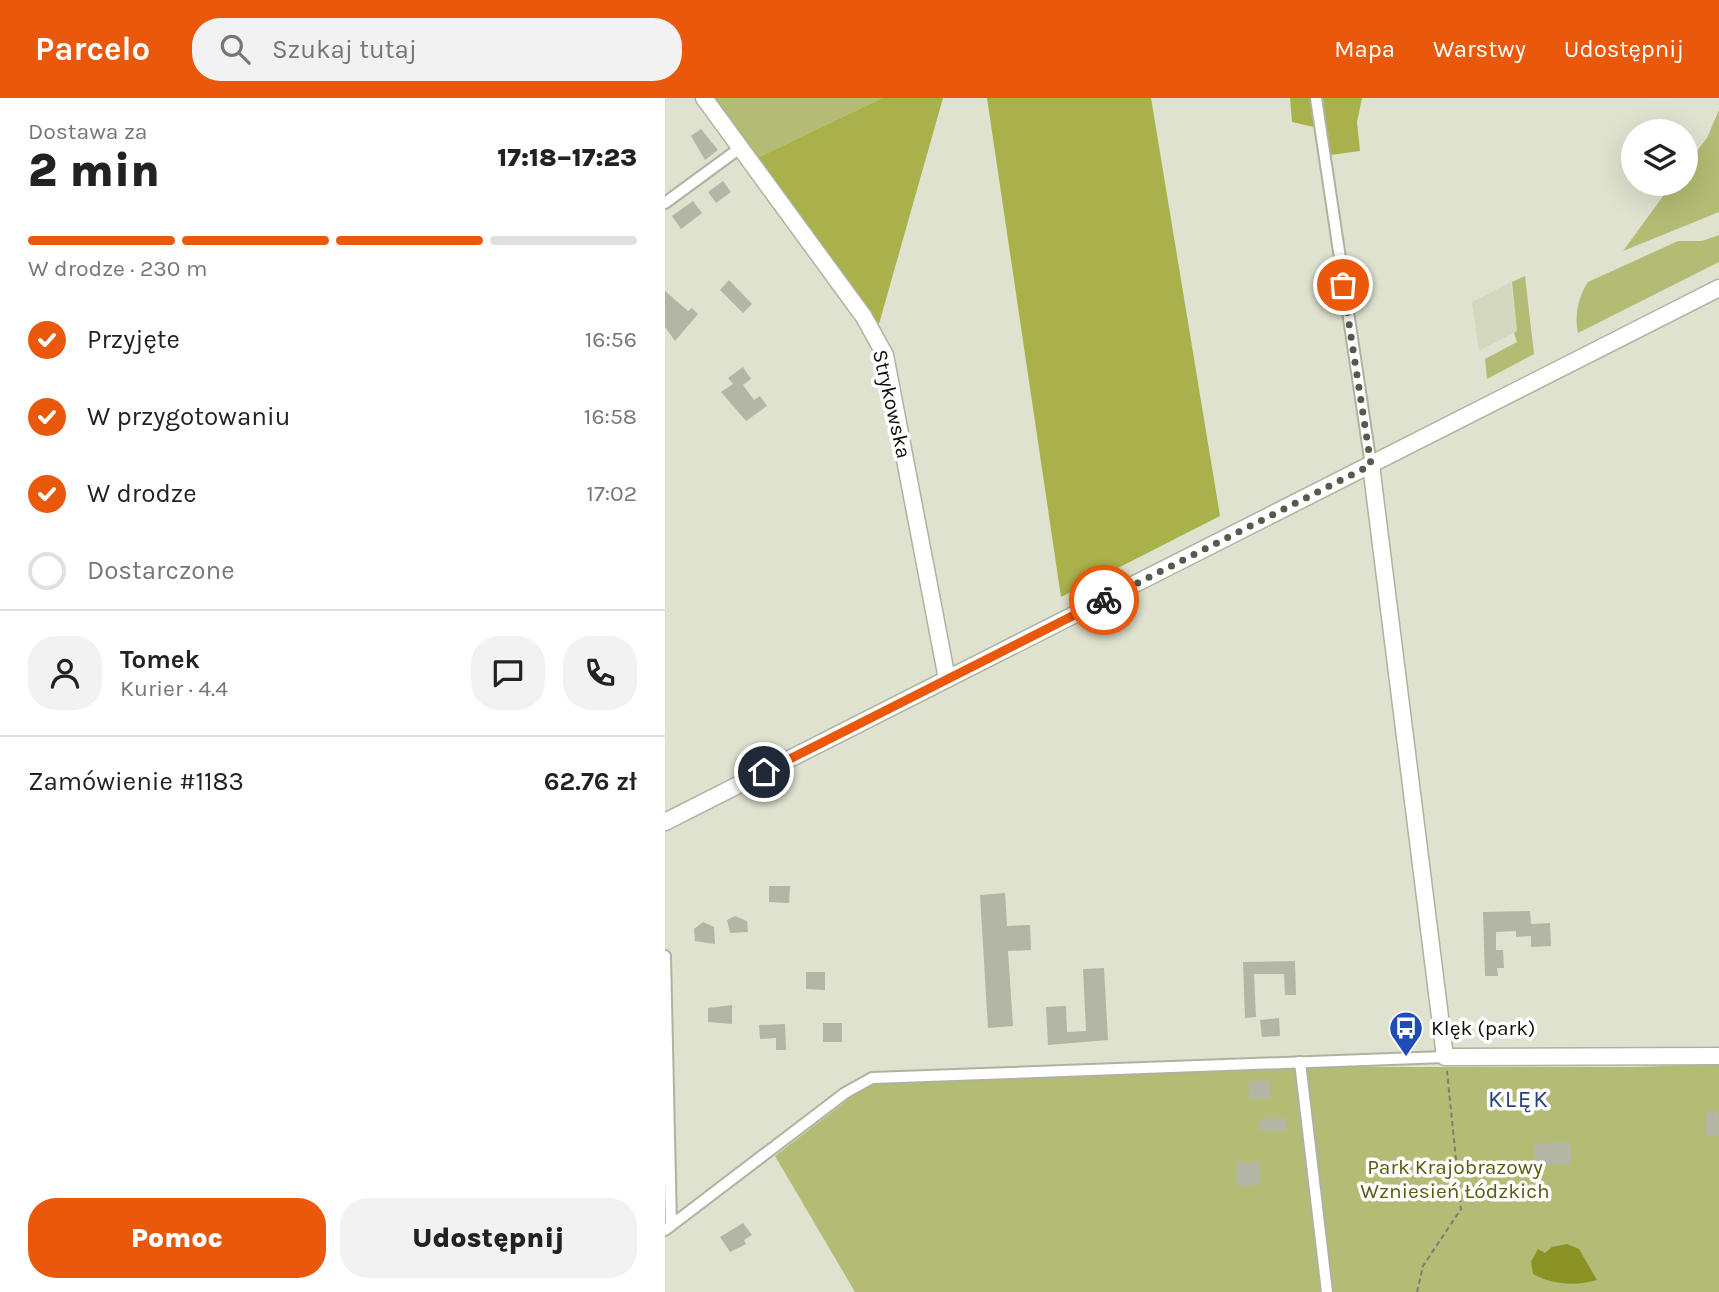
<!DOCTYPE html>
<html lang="pl">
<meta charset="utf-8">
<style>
:root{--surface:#fff;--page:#f2f2f2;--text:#222;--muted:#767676;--line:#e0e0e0;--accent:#ea580c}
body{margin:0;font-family:Karla,sans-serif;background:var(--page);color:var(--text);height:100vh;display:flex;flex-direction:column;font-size:26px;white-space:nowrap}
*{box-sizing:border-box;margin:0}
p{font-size:23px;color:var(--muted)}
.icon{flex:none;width:38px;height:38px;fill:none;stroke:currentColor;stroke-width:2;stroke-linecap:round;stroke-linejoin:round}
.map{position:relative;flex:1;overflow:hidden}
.panel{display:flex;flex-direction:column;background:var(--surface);width:665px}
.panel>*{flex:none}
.fabs{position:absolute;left:956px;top:21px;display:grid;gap:14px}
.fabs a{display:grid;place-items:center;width:77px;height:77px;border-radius:50%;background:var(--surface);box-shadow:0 7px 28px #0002;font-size:35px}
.pin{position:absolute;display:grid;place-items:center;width:60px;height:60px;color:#fff;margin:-30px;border:4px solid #fff;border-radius:50%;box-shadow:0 2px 7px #0007}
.courier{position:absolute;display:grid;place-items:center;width:70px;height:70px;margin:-35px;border:5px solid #ea580c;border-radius:50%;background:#fff;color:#222;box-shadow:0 2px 9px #0007}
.head em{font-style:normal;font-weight:800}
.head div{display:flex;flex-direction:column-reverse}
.head{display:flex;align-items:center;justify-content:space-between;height:119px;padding:0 28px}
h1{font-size:46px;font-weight:800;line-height:52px}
.bar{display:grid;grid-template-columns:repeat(4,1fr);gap:10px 7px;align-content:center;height:84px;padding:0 28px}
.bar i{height:9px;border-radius:5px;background:var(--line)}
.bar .active{background:var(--accent)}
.bar p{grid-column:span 4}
.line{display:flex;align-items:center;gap:18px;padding:0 28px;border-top:2px solid var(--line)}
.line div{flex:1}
.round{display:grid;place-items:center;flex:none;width:74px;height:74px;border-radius:28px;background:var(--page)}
ol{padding:0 28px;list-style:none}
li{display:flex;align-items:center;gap:21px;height:77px}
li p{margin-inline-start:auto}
li .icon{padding:7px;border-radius:50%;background:var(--accent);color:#fff;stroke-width:4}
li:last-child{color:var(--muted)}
li i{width:38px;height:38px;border:4px solid var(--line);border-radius:50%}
.button{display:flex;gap:14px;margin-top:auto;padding:14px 28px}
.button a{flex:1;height:80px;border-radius:28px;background:var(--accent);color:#fff;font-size:28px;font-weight:800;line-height:80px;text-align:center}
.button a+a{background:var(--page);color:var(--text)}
header{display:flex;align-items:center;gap:42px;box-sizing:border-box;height:98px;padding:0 35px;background:var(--accent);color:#fff}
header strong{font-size:33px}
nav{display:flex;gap:38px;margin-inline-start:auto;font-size:24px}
.search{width:490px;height:63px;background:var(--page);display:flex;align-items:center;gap:18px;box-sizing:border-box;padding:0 24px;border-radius:28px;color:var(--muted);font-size:26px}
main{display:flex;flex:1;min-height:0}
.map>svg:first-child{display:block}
.built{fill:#d4d8be}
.green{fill:#b4bb74}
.forest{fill:#a9b24a}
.water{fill:#8a9225}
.building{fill:#b3b6a4}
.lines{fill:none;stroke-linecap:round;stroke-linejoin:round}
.street-casing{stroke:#b0b2a0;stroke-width:14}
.secondary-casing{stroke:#b0b2a0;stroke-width:19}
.path{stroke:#7c7e71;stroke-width:2;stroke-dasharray:5 3.5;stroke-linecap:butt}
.street{stroke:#fff;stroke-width:10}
.secondary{stroke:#fff;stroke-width:16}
.done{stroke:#57594e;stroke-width:7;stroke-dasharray:0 12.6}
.route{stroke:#ea580c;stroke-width:9}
.labels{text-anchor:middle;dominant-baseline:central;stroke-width:7;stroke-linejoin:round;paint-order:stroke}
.street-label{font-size:21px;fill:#0e0f09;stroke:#fff}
.poi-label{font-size:21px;fill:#0e0f09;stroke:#fff;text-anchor:start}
.park-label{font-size:21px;fill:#575c10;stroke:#fff}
.quarter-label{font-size:24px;letter-spacing:2px;fill:#2a447c;stroke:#fff}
</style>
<header>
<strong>Parcelo</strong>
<div class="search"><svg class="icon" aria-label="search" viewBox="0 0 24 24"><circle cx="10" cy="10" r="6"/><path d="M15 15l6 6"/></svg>Szukaj tutaj</div>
<nav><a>Mapa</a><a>Warstwy</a><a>Udostępnij</a></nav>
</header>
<main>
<section class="panel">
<div class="head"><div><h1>2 min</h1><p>Dostawa za</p></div><em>17:18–17:23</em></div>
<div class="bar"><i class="active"></i><i class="active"></i><i class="active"></i><i></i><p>W drodze · 230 m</p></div>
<ol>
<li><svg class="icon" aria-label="check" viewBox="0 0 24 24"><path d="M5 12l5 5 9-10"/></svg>Przyjęte<p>16:56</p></li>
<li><svg class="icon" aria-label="check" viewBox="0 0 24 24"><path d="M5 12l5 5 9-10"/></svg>W przygotowaniu<p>16:58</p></li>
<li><svg class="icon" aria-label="check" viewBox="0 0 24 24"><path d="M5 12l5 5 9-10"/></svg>W drodze<p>17:02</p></li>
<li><i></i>Dostarczone</li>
</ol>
<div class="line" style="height:126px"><a class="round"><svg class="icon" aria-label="person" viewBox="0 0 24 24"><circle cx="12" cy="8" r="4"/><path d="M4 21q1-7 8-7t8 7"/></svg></a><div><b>Tomek</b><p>Kurier · 4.4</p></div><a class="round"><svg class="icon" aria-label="chat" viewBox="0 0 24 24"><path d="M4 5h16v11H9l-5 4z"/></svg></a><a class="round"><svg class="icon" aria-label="phone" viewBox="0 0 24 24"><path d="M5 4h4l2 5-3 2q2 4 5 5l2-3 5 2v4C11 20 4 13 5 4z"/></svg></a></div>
<div class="line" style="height:91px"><div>Zamówienie #1183</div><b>62.76 zł</b></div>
<div class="button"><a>Pomoc</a><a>Udostępnij</a></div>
</section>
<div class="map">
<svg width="1054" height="1194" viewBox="0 0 1054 1194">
<rect width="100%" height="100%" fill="#dfe2cf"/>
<polygon class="built" points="846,184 852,233 814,253 807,204"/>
<g class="green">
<polygon points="46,0 217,0 92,60"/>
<polygon points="1054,12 1054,114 958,153 1007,86 1020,86 1020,68 1042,40"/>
<path d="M 1054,137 L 1054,164 L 913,235 C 909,218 914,197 923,184 L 1013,143 L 1037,143 Z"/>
<polygon points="860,178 869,256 822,281 820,261 852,244 849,235 852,233 847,184"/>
<polygon points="1054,966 1054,1194 190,1194 110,1058 206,984 631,969 970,969"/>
</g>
<g class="forest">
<polygon points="217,0 278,0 214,226 92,60"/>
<polygon points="322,0 486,0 555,418 396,499"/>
<polygon points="625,0 645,0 649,29 627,24"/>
<polygon points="658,0 697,0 692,24 695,53 665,57"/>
</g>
<path class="water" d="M 902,1146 L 914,1151 L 932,1182 C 912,1188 887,1187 868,1176 L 866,1164 L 873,1151 L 880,1155 L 887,1149 Z"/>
<g class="building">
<polygon points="36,31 53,52 40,62 26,38"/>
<polygon points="58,83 66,94 51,105 43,94"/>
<polygon points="28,103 37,115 16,131 7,118"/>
<polygon points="64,182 87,206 78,215 55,192"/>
<polygon points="0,193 23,213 27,210 33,216 10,243 0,229"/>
<polygon points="78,269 86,281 78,287 89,302 95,298 102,308 81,323 56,294 68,286 63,280"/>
<polygon points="104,788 125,788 124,805 104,804"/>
<polygon points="340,795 342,828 365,827 366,852 343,853 348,928 323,930 315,797"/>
<polygon points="865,813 866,826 885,825 886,848 866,849 866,838 851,839 851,833 831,834 831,852 838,852 839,870 832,870 833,878 820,878 818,814"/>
<polygon points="70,818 82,823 83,834 65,835 62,822"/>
<polygon points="38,824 49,829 50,846 30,843 29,831"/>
<polygon points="630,863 631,897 620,897 619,876 589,876 591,919 580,920 578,864"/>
<polygon points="439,870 443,942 383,947 381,909 401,908 402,934 421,933 418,871"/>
<polygon points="141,874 160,874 160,892 141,891"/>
<polygon points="67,907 67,926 43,924 43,910"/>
<polygon points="614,920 615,938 597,939 595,922"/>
<rect x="158" y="925" width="19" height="19"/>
<polygon points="120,926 121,952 111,952 111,940 95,941 94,927"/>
<rect x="584" y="983" width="21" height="18"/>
<polygon points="1040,1014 1053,1014 1054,1038 1041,1039"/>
<rect x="595" y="1020" width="26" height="13"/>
<polygon points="905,1044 906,1066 870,1067 869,1046"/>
<polygon points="571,1064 594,1064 595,1087 572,1088"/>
<polygon points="78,1125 87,1137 79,1142 81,1146 65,1154 55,1139"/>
</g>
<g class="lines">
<g class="street-casing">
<g id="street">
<polyline points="651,0 706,367"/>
<polyline points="0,105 75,50"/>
<polyline points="0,858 6,1127"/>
<polyline points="635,964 662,1194"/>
<polyline points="0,1132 180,995 207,980 780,959"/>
</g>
</g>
<g class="secondary-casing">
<g id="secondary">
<polyline points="39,0 199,219 220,257 282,581"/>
<polyline points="706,367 780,959 1054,958"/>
<polyline points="0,724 1054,190"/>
</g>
</g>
<polyline class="path" points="752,1194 758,1168 796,1111 782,973"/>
<use href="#street" class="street"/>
<use href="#secondary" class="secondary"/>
</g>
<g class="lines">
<polyline class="done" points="439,502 706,367 678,187"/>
<polyline class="route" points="99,674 439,502"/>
</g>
<defs>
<g id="bus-pin" transform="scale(1.75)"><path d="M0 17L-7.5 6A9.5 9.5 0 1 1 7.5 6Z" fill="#1e4cb9" stroke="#fff"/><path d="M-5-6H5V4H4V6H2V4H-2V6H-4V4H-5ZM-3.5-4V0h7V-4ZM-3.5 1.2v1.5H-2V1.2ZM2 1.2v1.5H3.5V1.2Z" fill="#fff"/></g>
</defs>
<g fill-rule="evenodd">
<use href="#bus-pin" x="741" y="930"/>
</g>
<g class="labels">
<g class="street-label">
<text transform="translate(227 306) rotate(77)">Strykowska</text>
</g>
<g class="poi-label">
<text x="766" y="930">Klęk (park)</text>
</g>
<g class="park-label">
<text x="790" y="1069">Park Krajobrazowy<tspan x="790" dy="24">Wzniesień Łódzkich</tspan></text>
</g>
<g class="quarter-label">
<text x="854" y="1001">KLĘK</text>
</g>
</g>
</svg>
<div class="fabs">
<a><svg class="icon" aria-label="layers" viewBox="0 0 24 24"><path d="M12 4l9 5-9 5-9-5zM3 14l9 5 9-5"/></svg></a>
</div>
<div class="pin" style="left:678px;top:187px;background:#ea580c"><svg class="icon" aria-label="bag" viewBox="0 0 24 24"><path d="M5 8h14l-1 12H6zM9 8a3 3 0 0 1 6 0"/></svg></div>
<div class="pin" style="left:99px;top:674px;background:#1f2937"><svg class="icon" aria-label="home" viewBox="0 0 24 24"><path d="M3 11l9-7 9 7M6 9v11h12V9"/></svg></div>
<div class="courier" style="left:439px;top:502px"><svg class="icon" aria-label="bike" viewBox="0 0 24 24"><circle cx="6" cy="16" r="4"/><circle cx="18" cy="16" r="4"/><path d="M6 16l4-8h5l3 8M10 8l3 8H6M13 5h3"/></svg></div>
</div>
</main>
